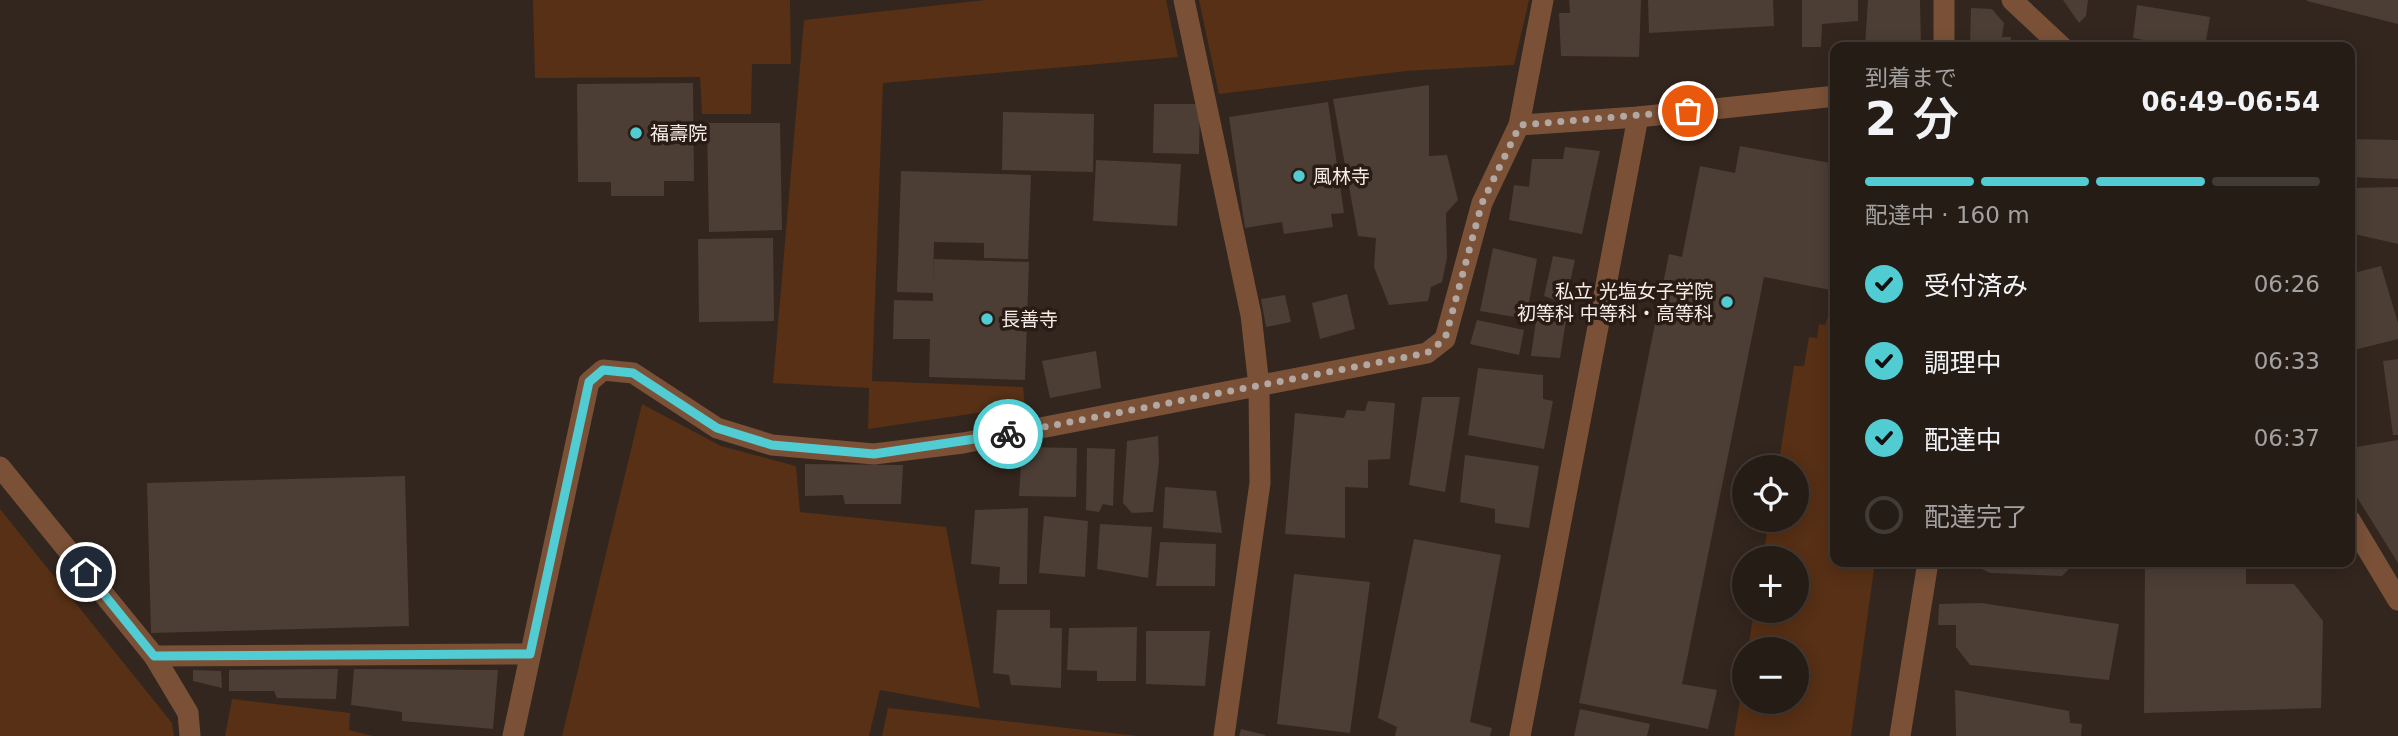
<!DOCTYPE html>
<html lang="ja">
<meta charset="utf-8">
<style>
:root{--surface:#261c16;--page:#2e251f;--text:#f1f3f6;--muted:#a4a1a1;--line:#423a35;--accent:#51ccd2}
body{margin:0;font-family:"DejaVu Sans","Noto Sans JP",sans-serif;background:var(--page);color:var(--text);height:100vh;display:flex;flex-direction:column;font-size:26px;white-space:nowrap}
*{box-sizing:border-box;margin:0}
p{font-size:23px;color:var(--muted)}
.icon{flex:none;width:38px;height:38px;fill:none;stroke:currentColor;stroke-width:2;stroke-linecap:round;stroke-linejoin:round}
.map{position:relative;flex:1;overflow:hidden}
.side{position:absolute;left:1830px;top:42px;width:525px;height:525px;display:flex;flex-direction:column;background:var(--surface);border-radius:14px;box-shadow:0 4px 18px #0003,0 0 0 2px var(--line)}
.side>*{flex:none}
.fabs{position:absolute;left:1732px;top:455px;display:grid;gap:14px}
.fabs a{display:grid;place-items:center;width:77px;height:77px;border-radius:50%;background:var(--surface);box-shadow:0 4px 18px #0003,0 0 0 2px var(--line);font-size:35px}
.pin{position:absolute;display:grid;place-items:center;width:60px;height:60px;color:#fff;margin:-30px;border:4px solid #fff;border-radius:50%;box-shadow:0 2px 7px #0007}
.courier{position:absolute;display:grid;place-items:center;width:70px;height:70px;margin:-35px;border:5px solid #51ccd2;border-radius:50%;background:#fff;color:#222;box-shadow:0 2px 9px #0007}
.overview em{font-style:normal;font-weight:600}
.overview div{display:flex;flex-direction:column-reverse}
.overview{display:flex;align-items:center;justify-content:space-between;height:119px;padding:0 35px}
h1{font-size:46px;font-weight:600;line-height:52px}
.bar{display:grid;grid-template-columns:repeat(4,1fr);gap:10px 7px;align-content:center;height:84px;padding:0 35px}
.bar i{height:9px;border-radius:5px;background:var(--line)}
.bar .selected{background:var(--accent)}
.bar p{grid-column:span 4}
ol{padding:0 35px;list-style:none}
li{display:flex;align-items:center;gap:21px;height:77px}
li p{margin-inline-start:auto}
li .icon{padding:7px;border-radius:50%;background:var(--accent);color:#111;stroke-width:4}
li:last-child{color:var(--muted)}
li i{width:38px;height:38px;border:4px solid var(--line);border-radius:50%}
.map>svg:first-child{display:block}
.green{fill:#573015}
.building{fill:#4c3e35}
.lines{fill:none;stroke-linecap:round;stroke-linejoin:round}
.minor{stroke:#7a5137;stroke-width:21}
.done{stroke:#b2a7a1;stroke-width:7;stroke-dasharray:0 12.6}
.route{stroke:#51ccd2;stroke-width:9}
.poi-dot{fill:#51ccd2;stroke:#291c14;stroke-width:2.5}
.labels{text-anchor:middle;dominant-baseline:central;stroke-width:7;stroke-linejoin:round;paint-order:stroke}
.poi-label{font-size:19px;fill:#f7ede8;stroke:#291c14;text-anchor:start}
</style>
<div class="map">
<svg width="2398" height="736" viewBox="0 0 2398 736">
<rect width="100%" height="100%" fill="#33261e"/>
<g class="green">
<polygon points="533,0 790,0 791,64 752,64 751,114 702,114 700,77 535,78"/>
<polygon points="985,0 1166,0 1178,57 883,83 872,381 1023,387 1025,406 868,429 869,388 773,383 804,20"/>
<polygon points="1199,0 1529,0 1514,65 1406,71 1219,94"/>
<polygon points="1829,313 1836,314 1836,562 1875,562 1851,736 1734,736 1745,670 1745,702 1797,702 1797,649 1748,649 1754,611 1797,611 1797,558 1763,558 1769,520 1797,520 1797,467 1778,467 1794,366 1804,366 1809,337 1817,338 1819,324 1825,325"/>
<polygon points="642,404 721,446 796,466 800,512 946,527 980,708 880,690 869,736 562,736"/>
<polygon points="0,509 172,723 174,736 0,736"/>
<polygon points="232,699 350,713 349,730 373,736 225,736"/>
<polygon points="888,708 1138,736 882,736"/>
</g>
<g class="building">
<polygon points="1569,0 1641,0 1639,57 1561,56 1559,13 1570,13"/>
<polygon points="1648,0 1773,0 1774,26 1649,33"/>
<polygon points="1802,0 1858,0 1858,21 1822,24 1821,47 1802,47"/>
<polygon points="1868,0 1920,0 1921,47 1865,47"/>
<polygon points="2063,0 2088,0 2086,16 2079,23"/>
<polygon points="2307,0 2398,0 2398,24 2307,1"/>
<polygon points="2137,5 2210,17 2205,47 2179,47 2133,38"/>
<polygon points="1971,8 1992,9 2004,23 2002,37 2011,37 2010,47 1970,47"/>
<polygon points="693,83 694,181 664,181 664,196 611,196 611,182 578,182 577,84"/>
<polygon points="1429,85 1429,156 1447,155 1458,200 1446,213 1447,258 1442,282 1431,287 1428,301 1389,305 1374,267 1376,238 1358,236 1333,99"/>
<polygon points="1328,102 1344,213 1331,214 1333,227 1284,234 1282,222 1245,228 1229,117"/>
<polygon points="1154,104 1200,104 1199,154 1153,153"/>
<polygon points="1003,112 1094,114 1093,172 1002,170"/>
<polygon points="707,123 780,123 782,230 709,232"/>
<polygon points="2350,139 2398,140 2398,179 2350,177"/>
<polygon points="1740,146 1830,163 1833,147 1836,147 1836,291 1764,277 1682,684 1717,690 1708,729 1579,703 1669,254 1682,257 1700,166 1735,173"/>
<polygon points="1565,147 1600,151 1582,234 1509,220 1514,185 1529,187 1532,159 1563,159"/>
<polygon points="1096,160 1181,164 1177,226 1093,221"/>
<polygon points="901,171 1031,175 1028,259 984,258 984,243 934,242 933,281 934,259 1029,262 1025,380 929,377 930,339 893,339 894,300 933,301 933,293 897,292"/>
<polygon points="2398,187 2398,244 2350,233 2350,188"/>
<polygon points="773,238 774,321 699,322 698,239"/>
<polygon points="1493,248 1537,259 1526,319 1480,311"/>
<polygon points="1553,256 1575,260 1565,304 1544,296"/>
<polygon points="2381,266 2398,323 2398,339 2350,351 2350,274"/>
<polygon points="1347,294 1355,329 1320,339 1312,303"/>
<polygon points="1285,295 1291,322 1266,327 1261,299"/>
<polygon points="1537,313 1567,314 1560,358 1531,356"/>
<polygon points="1477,320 1524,330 1519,355 1470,344"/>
<polygon points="1096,351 1101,388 1050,398 1042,361"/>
<polygon points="2398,359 2398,435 2393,435 2383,361"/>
<polygon points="1478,368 1543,375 1543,399 1553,401 1544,449 1468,435"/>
<polygon points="1422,397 1460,397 1445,492 1409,485"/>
<polygon points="1368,401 1395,403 1390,459 1368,460 1368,488 1345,487 1345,538 1285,534 1295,413 1344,418 1347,410 1365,411"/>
<polygon points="1158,436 1159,462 1153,512 1132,513 1123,503 1127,441"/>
<polygon points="2398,440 2398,563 2350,486 2350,448"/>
<polygon points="1022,447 1077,448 1076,497 1019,496"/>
<polygon points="1087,448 1115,449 1113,506 1103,504 1099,512 1086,510"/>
<polygon points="1465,455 1539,466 1529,528 1495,523 1495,509 1460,502"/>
<polygon points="805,464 903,465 901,504 845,504 843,495 805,496"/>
<polygon points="405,476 409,626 151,633 147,483"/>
<polygon points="1165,487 1216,491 1222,533 1163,528"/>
<polygon points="1028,508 1027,584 999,584 1000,567 971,564 975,510"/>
<polygon points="1044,516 1088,521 1085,577 1039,573"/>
<polygon points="1100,524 1152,527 1148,578 1097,569"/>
<polygon points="1414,539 1501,555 1470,722 1492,728 1490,736 1395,736 1397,727 1378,718"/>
<polygon points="1160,542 1216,544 1215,586 1156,586"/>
<polygon points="1976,562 2086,562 2086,564 2074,564 2062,576 1990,573 1976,566"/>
<polygon points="2145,562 2246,562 2246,584 2294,584 2323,621 2321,708 2144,713"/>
<polygon points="1294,574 1370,582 1350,733 1277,724"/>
<polygon points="1981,603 2119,624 2109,680 1970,665 1956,647 1956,625 1938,625 1939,604"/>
<polygon points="997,610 1050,610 1050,628 1062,628 1061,688 1011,685 1009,675 993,673"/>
<polygon points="1137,627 1136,681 1097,681 1097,671 1067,670 1069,628"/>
<polygon points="1146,631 1210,631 1205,686 1146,684"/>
<polygon points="338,669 336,699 277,698 274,691 229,691 229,670"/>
<polygon points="354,669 498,670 493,729 402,721 402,712 351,705"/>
<polygon points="193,670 221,671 222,688 193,681"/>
<polygon points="1955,690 2069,711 2070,723 2082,724 2081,736 1956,736"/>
<polygon points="1580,709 1650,724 1647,736 1574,736"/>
<polygon points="1241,729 1265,735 1265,736 1239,736"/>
</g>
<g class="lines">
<g class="minor">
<polyline points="1184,0 1251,315 1259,386 1260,483 1224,736"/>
<polyline points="1944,0 1944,47"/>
<polyline points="2012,0 2062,47"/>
<polyline points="1519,125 1638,117 1836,96"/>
<polyline points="0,467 154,656 530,654"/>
<polyline points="2350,520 2398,600"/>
<polyline points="154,656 188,713 190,736"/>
<polyline points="513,736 589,382 603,370 633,373 717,428 772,445 874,454 963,443 1427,353 1445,339 1482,203 1519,125 1543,0"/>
<polyline points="1520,736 1638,117"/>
<polyline points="1900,736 1928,562"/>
</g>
</g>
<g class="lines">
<polyline class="done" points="1008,434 1427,353 1445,339 1482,203 1520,125 1688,111"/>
<polyline class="route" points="86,572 154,656 530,654 589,382 603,370 633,373 717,428 772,445 874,454 1008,434"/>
</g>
<g class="poi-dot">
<circle cx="636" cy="133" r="7"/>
<circle cx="1299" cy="176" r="7"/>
<circle cx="1727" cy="302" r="7"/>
<circle cx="987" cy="319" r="7"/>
</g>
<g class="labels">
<g class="poi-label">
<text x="650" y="133">福壽院</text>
<text x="1313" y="176">風林寺</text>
<text x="1713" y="291" text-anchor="end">私立 光塩女子学院<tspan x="1713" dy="22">初等科 中等科・高等科</tspan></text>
<text x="1001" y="319">長善寺</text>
</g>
</g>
</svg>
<div class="fabs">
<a><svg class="icon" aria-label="locate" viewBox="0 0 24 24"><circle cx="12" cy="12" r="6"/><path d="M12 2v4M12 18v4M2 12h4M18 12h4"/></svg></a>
<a>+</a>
<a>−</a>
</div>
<div class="pin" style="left:1688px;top:111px;background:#ea580c"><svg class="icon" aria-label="bag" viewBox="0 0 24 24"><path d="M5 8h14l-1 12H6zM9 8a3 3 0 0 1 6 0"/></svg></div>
<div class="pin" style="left:86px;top:572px;background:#1f2937"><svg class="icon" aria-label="home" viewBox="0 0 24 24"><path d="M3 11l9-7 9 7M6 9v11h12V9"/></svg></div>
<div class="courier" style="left:1008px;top:434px"><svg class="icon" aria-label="bike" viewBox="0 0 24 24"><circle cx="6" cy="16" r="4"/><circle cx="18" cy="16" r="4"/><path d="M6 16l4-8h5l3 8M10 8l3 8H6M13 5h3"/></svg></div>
<section class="side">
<div class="overview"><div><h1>2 分</h1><p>到着まで</p></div><em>06:49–06:54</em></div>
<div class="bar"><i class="selected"></i><i class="selected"></i><i class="selected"></i><i></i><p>配達中 · 160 m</p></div>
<ol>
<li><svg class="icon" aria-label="check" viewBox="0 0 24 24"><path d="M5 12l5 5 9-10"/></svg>受付済み<p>06:26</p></li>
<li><svg class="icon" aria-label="check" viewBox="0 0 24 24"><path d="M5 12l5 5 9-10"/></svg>調理中<p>06:33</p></li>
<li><svg class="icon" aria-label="check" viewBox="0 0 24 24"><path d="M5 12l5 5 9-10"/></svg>配達中<p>06:37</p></li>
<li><i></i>配達完了</li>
</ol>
</section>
</div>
